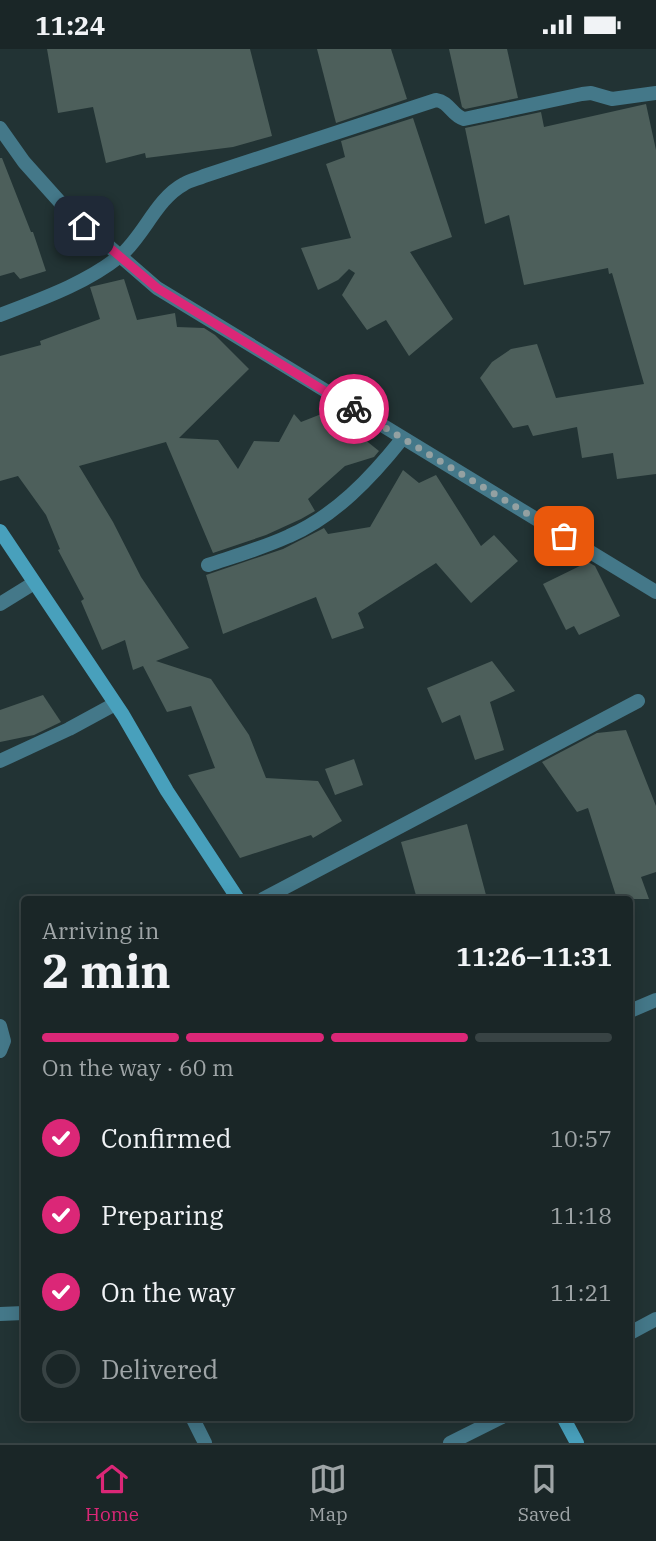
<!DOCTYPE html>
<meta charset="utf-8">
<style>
:root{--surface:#1a2627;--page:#232e2f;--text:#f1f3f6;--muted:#9fa5a7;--line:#384344;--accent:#db2777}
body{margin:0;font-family:"IBM Plex Serif",serif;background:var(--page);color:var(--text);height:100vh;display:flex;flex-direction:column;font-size:26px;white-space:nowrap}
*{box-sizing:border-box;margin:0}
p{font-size:23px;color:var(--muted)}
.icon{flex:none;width:38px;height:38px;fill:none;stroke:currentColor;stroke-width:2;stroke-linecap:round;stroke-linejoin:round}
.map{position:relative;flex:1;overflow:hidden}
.sheet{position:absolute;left:21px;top:847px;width:612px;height:525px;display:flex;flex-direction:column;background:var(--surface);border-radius:7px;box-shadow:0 4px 18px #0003,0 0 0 2px var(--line)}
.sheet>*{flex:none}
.pin{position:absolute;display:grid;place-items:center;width:60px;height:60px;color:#fff;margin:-30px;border-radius:14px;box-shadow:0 4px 10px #0006}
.courier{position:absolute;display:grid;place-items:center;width:70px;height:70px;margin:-35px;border:5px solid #db2777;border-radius:50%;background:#fff;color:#222;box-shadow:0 2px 9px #0007}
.headline em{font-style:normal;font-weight:800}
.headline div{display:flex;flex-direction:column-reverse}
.headline{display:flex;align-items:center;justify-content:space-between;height:119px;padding:0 21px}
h1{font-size:46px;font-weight:800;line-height:52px}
.bar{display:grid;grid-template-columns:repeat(4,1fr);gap:10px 7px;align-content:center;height:84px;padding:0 21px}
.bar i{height:9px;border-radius:5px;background:var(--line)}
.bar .selected{background:var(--accent)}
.bar p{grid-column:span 4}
ol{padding:0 21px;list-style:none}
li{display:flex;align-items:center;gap:21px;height:77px}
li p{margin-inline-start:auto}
li .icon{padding:7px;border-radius:50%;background:var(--accent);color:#fff;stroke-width:4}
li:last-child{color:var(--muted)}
li i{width:38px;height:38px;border:4px solid var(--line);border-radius:50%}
.status{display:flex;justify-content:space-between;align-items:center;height:49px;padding:0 35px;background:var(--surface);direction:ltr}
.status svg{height:19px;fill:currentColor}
.dock{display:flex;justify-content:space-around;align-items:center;height:98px;border-top:2px solid var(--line);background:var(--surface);font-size:19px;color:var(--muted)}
.dock a{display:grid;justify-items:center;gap:4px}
.dock .selected{color:var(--accent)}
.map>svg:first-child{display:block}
.building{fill:#4d5f5b}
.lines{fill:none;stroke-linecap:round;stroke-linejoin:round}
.street{stroke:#447889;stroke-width:14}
.secondary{stroke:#48a0bc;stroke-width:14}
.done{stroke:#94a1a2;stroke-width:7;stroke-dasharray:0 12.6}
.route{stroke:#db2777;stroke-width:9}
</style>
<div class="status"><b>11:24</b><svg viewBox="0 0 49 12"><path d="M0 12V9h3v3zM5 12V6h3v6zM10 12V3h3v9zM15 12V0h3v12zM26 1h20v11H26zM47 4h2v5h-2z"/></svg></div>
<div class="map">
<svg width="656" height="1394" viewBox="0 0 656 1394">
<rect width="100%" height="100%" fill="#223334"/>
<g class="building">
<polygon points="47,0 250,0 272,87 233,98 146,109 145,104 106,114 93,58 58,64"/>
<polygon points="317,0 391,0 407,50 336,74"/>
<polygon points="449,0 507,0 518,49 465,60 462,58"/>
<polygon points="646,55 656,101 656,425 617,430 613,404 582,409 577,378 533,387 528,376 513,379 480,329 492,313 511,300 537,295 556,349 644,335 612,224 609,225 608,219 524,236 509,166 485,175 465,79 541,63 544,78"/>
<polygon points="413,69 452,188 410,203 453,270 409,307 386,271 367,281 342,246 355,224 349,220 338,231 318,241 301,199 351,189 326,115 345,108 341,92"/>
<polygon points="0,109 2,109 31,183 33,183 46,222 20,230 14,223 0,227"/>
<polygon points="124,230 137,271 175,264 177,278 204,279 215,286 249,320 179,389 218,391 238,420 254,392 279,393 294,365 301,373 329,362 379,402 374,408 345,417 308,450 315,462 301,470 266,486 213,504 166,393 79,417 113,473 141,528 189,599 156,612 211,630 249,686 266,729 318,732 342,772 313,789 311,786 240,809 188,726 215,719 191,657 167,663 143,617 133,621 125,591 102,601 81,552 84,550 58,501 60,500 46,466 18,427 0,432 0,307 41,296 40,292 100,270 90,238"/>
<polygon points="403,421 419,434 436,426 481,497 494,486 518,512 471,554 436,514 358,564 364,579 332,590 316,548 223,585 206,526 283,500 324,479 328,485 370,478"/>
<polygon points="588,513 595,517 620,567 579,586 574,577 566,581 543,535"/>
<polygon points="492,612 515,642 490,653 504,701 475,711 460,666 442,674 427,639"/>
<polygon points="43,646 61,673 34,686 0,693 0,661"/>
<polygon points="626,681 656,757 656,823 641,828 649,850 617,850 588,759 577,763 542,713 597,684"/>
<polygon points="354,710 363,736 335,746 325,720"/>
<polygon points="467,775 486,846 470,850 417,850 401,793"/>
</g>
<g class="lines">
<g class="street">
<polyline points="0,79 24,113 67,161 157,239 656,543"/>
<path d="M 0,266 C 41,250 85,235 120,207 C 144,187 156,150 184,135 C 190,131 197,130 204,127 L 436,51 C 450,53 451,66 464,70 L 582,45 L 591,44 L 612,50 L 656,44"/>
<path d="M 208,516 C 235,507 263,499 289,487 C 335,467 371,429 402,390"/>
<polyline points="0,555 34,534"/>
<polyline points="0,712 69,680 115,655"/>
<polyline points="263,850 638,652"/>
<polyline points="630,962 656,951"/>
<polyline points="0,977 4,992 0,1002"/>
<polyline points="0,1265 24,1264"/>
<polyline points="630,1284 656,1270"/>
<polyline points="192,1368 205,1394"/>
<polyline points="450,1394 502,1368"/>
</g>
<g class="secondary">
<polyline points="0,482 123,666 167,742 238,850"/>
<polyline points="563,1368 577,1394"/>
</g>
</g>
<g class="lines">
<polyline class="done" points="354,360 564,487"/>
<polyline class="route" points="84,177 157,239 354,360"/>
</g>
</svg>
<div class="pin" style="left:564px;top:487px;background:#ea580c"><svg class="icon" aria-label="bag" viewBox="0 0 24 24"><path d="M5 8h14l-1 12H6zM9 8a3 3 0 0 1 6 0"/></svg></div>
<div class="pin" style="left:84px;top:177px;background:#1f2937"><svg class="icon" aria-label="home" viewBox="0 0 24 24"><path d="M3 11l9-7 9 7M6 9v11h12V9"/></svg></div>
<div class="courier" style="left:354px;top:360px"><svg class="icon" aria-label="bike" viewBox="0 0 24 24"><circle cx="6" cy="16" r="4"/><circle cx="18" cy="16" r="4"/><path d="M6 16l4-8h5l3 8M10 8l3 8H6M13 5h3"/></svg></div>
<section class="sheet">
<div class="headline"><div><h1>2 min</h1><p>Arriving in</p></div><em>11:26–11:31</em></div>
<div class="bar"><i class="selected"></i><i class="selected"></i><i class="selected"></i><i></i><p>On the way · 60 m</p></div>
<ol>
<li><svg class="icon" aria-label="check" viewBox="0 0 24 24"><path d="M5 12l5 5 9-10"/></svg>Confirmed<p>10:57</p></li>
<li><svg class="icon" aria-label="check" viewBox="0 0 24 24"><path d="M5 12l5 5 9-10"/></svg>Preparing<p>11:18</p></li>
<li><svg class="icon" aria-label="check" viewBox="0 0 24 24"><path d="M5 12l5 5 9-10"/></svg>On the way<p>11:21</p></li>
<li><i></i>Delivered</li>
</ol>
</section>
</div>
<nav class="dock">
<a class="selected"><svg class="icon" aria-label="home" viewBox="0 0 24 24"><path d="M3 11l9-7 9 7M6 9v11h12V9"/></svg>Home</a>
<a><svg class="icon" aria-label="map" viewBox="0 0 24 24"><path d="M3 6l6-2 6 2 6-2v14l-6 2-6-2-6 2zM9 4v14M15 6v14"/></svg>Map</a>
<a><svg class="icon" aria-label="saved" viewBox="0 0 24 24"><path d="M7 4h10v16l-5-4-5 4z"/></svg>Saved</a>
</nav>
